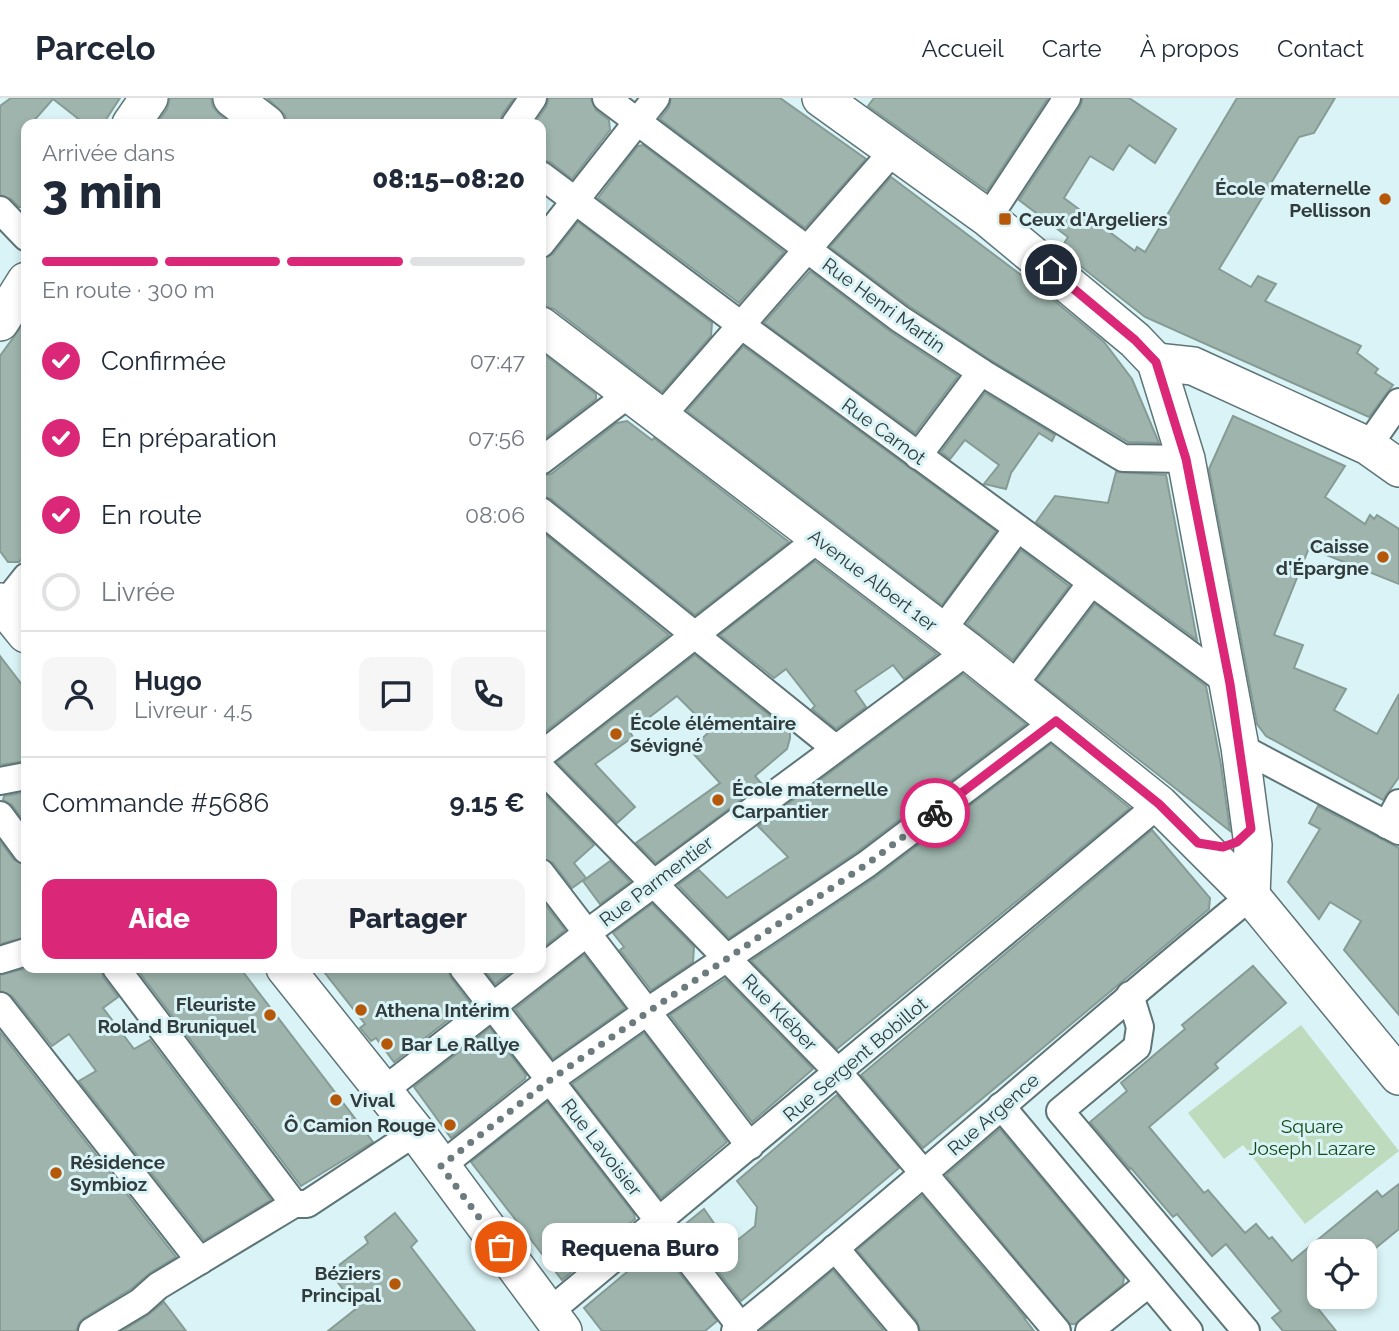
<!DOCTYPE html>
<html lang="fr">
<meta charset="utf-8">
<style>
:root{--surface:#fff;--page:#f6f6f7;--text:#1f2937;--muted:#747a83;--line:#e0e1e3;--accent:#db2777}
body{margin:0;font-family:Raleway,sans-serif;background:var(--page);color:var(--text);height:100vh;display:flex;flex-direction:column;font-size:26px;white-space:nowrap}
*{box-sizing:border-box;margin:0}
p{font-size:23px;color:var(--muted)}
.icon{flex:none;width:38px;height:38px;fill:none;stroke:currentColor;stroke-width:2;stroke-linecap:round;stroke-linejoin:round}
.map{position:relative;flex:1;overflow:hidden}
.sheet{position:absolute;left:21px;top:21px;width:525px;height:854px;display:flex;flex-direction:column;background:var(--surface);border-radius:14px;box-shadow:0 4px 10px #0003}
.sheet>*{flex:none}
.fabs{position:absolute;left:1307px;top:1141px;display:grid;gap:14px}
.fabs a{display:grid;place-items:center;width:70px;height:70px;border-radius:14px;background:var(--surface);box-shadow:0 4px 10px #0003;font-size:35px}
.pin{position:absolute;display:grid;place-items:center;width:60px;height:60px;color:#fff;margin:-30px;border:4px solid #fff;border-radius:50%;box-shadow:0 2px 7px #0007}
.courier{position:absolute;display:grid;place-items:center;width:70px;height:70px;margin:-35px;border:5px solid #db2777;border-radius:50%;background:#fff;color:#222;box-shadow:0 2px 9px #0007}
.bubble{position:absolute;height:49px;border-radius:14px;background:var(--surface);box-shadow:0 4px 10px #0003;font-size:23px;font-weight:800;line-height:49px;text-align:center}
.summary em{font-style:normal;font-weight:800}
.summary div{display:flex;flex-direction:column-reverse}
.summary{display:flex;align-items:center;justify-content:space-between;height:119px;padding:0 21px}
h1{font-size:46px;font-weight:800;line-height:52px}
.bar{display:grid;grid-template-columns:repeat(4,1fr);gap:10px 7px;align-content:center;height:84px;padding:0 21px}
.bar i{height:9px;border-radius:5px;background:var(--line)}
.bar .current{background:var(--accent)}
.bar p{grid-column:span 4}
.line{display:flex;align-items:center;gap:18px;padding:0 21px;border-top:2px solid var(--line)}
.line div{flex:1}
.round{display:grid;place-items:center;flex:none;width:74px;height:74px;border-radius:14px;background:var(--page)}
ol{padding:0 21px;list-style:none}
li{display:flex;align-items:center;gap:21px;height:77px}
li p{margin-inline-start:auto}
li .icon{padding:7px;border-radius:50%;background:var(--accent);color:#fff;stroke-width:4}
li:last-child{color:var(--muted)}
li i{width:38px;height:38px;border:4px solid var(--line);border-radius:50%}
.cta{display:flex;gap:14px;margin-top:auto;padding:14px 21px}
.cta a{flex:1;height:80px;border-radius:14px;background:var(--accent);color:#fff;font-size:28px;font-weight:800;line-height:80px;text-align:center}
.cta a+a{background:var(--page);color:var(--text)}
header{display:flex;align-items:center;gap:42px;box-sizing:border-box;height:98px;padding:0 35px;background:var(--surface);border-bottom:2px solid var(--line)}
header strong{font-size:33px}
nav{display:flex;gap:38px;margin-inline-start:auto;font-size:24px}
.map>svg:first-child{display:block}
.green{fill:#bedcbd}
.building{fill:#9eb4ad;stroke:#859b94;stroke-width:2}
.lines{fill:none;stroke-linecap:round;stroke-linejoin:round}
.street-casing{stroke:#5e7578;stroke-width:30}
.secondary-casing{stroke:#5e7578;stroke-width:40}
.street{stroke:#fff;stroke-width:26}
.secondary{stroke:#fff;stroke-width:37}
.done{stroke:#6c7b7d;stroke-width:7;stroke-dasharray:0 12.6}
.route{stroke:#db2777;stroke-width:9}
.poi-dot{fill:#b6580a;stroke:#daf3f6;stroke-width:2.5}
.labels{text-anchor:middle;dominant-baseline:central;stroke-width:6;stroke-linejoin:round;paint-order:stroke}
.poi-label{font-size:19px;font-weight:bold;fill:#313b3c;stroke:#daf3f6;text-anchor:start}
.street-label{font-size:19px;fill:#313b3c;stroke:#daf3f6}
.park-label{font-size:19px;fill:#0f4b14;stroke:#daf3f6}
</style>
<header>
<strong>Parcelo</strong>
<nav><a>Accueil</a><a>Carte</a><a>À propos</a><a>Contact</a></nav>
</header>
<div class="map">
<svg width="1399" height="1233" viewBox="0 0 1399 1233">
<rect width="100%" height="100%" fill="#daf3f6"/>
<polygon class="green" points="1301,927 1399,1053 1305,1126 1243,1047 1224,1061 1188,1015"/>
<g class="building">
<polygon points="11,0 120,0 103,26 85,26 53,1 31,26 26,26 26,109 19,109 11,101 0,97 0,8"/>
<polygon points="170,0 211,0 213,9 219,16 232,26 156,26 167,11"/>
<polygon points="267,0 514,0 502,17 499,26 287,26 285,17"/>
<polygon points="549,0 591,0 596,12 609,22 610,32 572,81 550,64 541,62 541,26 534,26 546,9"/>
<polygon points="671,0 780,0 866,61 805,130 660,21 669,9"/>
<polygon points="874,0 1048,0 987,93 868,8"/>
<polygon points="1083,0 1129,0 1176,31 1155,65 1129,47 1113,72 1090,58 1064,100 1135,153 1137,149 1145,154 1237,0 1335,0 1314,35 1299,39 1219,171 1251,189 1258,178 1276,186 1265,203 1361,248 1357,255 1378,271 1375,275 1393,287 1369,319 1145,219 1060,152 1068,139 1019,102 1080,9"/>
<polygon points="643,47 784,154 739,205 598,100 638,48"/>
<polygon points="891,79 1045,195 1104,244 1132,281 1159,345 1128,344 989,261 909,208 830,149"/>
<polygon points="578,124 712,225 711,238 662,294 554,211 541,207 541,161 553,156"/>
<polygon points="810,173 891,234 958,278 915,335 764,225"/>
<polygon points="26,222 26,455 19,464 8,464 0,453 0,258"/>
<polygon points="743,248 996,433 942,507 687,313"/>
<polygon points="541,254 596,296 596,301 541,343"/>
<polygon points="985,295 1055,337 1052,343 1039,335 1011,375 1006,391 984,386 999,367 965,342 950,361 941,354"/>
<polygon points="1233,318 1345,368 1325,399 1365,426 1370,417 1374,421 1377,417 1399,431 1399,486 1309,450 1274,537 1303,547 1294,570 1346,591 1334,612 1377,636 1399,596 1399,679 1383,702 1266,638 1257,626 1209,371"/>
<polygon points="627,323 652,342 654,340 789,444 695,517 551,401 541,398 541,378 551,376 617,325"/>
<polygon points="1116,374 1166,377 1197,542 1036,424 1055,398 1108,405"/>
<polygon points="541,433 669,537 541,637"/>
<polygon points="1021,452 1069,488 1013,562 967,526"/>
<polygon points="815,463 937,556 904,581 893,567 855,593 866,609 836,631 812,611 815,608 786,571 774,580 720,537"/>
<polygon points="1095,506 1206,588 1221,667 1230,733 1037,582"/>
<polygon points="695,557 790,634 790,640 787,651 755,678 762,686 656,765 636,745 720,685 690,652 711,632 677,598 630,634 633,639 595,666 635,709 617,725 557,664"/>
<polygon points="0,558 26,592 26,663 0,667"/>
<polygon points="963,576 1026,626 858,753 729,840 678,787 699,772 727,800 788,759 758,728"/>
<polygon points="1051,646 1130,710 837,951 751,863 876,779"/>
<polygon points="541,692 594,747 574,765 586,780 572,790 553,765 541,760"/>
<polygon points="26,694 26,726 12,707 3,702 4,698"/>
<polygon points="1318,708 1399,750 1399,917 1344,852 1361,823 1330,804 1319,821 1288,784 1320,731 1309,725"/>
<polygon points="1152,732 1210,800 1209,811 923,1050 861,977"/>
<polygon points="0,743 14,762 26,767 26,839 0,846"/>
<polygon points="610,763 630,784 600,806 583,783"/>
<polygon points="541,801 565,832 541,851"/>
<polygon points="652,806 694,849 693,864 651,892 620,852 624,849 613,835"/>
<polygon points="584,857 625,910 553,961 515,911"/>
<polygon points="1253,868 1286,905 1215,966 1218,970 1149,1029 1204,1095 1208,1092 1245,1135 1256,1126 1269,1141 1272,1139 1292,1163 1377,1093 1382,1099 1399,1086 1399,1131 1372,1153 1320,1153 1320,1197 1312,1203 1336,1233 1283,1233 1272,1220 1281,1213 1226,1146 1212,1158 1177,1116 1173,1119 1131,1070 1130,1071 1090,1024 1127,993 1121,985 1185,931 1182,927"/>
<polygon points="28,870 101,870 103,879 118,899 103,910 134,951 150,942 271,1102 204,1142 79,983 96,973 69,936 52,948 12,898 0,893 0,877"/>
<polygon points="136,870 240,870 373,1044 301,1088"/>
<polygon points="321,870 448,870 451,880 470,905 394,964 376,940 371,943 360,930 365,926"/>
<polygon points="483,870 516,870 495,886"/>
<polygon points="725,881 813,971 752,1024 670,917"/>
<polygon points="490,930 526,977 525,981 451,1040 414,989"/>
<polygon points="0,934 176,1159 150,1175 131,1191 84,1220 79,1225 76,1233 0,1233"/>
<polygon points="644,935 727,1044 661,1100 572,986"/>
<polygon points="837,997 899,1070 741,1203 683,1128 704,1111 723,1138 739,1141 755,1128 757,1109 737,1083"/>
<polygon points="547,1004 634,1116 635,1121 562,1182 471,1064"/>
<polygon points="1000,1031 1124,1179 1123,1186 1075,1226 1070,1226 946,1077"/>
<polygon points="922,1098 1026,1221 1024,1220 1034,1233 920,1233 917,1223 857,1152"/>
<polygon points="395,1115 417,1143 411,1149 475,1233 328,1233 357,1210 330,1174 368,1145 365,1139"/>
<polygon points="658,1148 717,1223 705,1233 602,1233 584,1210"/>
<polygon points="833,1172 884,1233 760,1233 810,1192"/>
<polygon points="164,1204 186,1233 122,1233 148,1217"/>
</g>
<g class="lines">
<g class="street-casing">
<g id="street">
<polyline points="606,0 900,221 981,274 1123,360 1186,361"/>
<polyline points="515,26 533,0"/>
<polyline points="541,77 741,227 1230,586"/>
<polyline points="0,112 26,139"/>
<polyline points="988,120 1067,0"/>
<polyline points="541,146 656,0"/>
<polyline points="660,320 894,52"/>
<polyline points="1368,348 1399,304"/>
<polyline points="918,358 981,274"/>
<polyline points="541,363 629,296"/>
<polyline points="541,413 835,650"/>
<polyline points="0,509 3,508 26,479"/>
<polyline points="941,534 1017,431"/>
<polyline points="1013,588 1091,485"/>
<polyline points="1240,649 1399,733"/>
<polyline points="541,657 818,441"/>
<polyline points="541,670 838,974 1057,1233"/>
<polyline points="0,683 26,678"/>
<polyline points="0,717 26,752"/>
<polyline points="1387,727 1399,705"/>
<polyline points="541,775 750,1048"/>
<polyline points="0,862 26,854"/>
<polyline points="116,870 294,1106"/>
<polyline points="463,870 744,1233"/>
<polyline points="1130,897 1140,929 1137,949 1060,1013 1246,1233"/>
<polyline points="0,908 200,1163"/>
<polyline points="383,993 587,835 968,553"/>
<polyline points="1001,1008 1189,1233"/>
<polyline points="441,1068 550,982 648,913 867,766 1056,623"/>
<polyline points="835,1150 905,1233"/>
<polyline points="549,1214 1159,706"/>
<polyline points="92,1233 140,1204 158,1188 294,1106 307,1106 416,1034"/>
<path d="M 735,1233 C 910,1092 1076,940 1251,798"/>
<polyline points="1089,1233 1148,1186"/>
</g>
</g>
<g class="secondary-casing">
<g id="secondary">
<polyline points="232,0 266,26"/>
<polyline points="821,0 988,120 1135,242 1156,264 1186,361 1240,649 1253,747 1251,798"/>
<polyline points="131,26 149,0"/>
<polyline points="0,224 26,183"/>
<polyline points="541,228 968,553 1159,706 1251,798 1399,978"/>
<polyline points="1156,264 1193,268 1368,348 1399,370"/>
<polyline points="0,504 26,536"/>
<polyline points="285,870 416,1034 563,1233"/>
</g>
</g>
<use href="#street" class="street"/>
<use href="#secondary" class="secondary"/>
</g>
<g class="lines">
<polyline class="done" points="501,1149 441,1068 550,982 648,914 867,766 935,715"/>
<polyline class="route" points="935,715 1056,623 1159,706 1198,745 1223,749 1237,744 1251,731 1230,586 1186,361 1156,264 1135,242 1051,172"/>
</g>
<g class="poi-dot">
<circle cx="1385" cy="101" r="7"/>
<rect x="998" y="114" width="14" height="14" rx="3.5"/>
<circle cx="1383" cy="459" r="7"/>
<circle cx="616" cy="636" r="7"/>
<circle cx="718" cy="702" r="7"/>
<circle cx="361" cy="912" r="7"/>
<circle cx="270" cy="917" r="7"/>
<circle cx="387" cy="946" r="7"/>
<circle cx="336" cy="1002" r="7"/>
<circle cx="450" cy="1027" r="7"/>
<circle cx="56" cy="1075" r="7"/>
<circle cx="395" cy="1186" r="7"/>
</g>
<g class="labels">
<g class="poi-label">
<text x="1371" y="90" text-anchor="end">École maternelle<tspan x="1371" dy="22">Pellisson</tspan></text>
<text x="1019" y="121">Ceux d'Argeliers</text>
<text x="1369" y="448" text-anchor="end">Caisse<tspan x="1369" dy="22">d'Épargne</tspan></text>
<text x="630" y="625">École élémentaire<tspan x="630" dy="22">Sévigné</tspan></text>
<text x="732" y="691">École maternelle<tspan x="732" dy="22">Carpantier</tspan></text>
<text x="256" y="906" text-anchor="end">Fleuriste<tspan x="256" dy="22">Roland Bruniquel</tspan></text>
<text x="375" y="912">Athena Intérim</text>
<text x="401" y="946">Bar Le Rallye</text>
<text x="350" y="1002">Vival</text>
<text x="436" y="1027" text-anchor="end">Ô Camion Rouge</text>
<text x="70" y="1064">Résidence<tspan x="70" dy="22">Symbioz</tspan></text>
<text x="381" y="1175" text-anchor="end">Béziers<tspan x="381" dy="22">Principal</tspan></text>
</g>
<g class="street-label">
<text transform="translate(884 207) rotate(36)">Rue Henri Martin</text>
<text transform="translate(884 333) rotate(36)">Rue Carnot</text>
<text transform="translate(873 482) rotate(37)">Avenue Albert 1er</text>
<text transform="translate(656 783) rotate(-37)">Rue Parmentier</text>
<text transform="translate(780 914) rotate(46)">Rue Kléber</text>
<text transform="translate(855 961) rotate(-40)">Rue Sergent Bobillot</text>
<text transform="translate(993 1016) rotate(-41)">Rue Argence</text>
<text transform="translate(602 1049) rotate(52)">Rue Lavoisier</text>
</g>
<g class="park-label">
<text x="1312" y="1028">Square<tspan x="1312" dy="22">Joseph Lazare</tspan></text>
</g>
</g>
</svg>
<div class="fabs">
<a><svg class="icon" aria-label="locate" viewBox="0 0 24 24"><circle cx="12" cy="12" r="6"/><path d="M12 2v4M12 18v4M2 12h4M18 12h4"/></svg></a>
</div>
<div class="pin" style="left:501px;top:1149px;background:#ea580c"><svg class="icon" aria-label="bag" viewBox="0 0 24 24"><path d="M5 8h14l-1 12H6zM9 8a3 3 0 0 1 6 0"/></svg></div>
<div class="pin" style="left:1051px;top:172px;background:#1f2937"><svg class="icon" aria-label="home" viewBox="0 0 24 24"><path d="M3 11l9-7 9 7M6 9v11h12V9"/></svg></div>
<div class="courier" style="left:935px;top:715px"><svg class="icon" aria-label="bike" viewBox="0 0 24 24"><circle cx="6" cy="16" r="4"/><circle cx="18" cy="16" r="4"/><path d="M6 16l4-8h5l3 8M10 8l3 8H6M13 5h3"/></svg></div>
<div class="bubble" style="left:542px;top:1125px;width:196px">Requena Buro</div>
<section class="sheet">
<div class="summary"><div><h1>3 min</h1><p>Arrivée dans</p></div><em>08:15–08:20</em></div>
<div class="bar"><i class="current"></i><i class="current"></i><i class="current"></i><i></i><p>En route · 300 m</p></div>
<ol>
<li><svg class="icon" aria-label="check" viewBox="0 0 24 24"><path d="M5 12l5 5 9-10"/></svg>Confirmée<p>07:47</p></li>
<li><svg class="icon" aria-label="check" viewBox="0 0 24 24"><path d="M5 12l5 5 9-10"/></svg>En préparation<p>07:56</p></li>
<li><svg class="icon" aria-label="check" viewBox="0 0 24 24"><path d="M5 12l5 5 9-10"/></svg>En route<p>08:06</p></li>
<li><i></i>Livrée</li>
</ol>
<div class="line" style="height:126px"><a class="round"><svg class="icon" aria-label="person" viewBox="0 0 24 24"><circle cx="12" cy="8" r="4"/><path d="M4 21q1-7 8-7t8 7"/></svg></a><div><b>Hugo</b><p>Livreur · 4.5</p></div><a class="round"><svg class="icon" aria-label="chat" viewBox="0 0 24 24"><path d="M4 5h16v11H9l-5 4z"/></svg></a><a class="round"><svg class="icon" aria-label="phone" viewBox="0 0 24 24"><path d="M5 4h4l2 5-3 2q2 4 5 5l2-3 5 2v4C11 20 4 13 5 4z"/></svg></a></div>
<div class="line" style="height:91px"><div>Commande #5686</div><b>9.15 €</b></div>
<div class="cta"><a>Aide</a><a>Partager</a></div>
</section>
</div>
